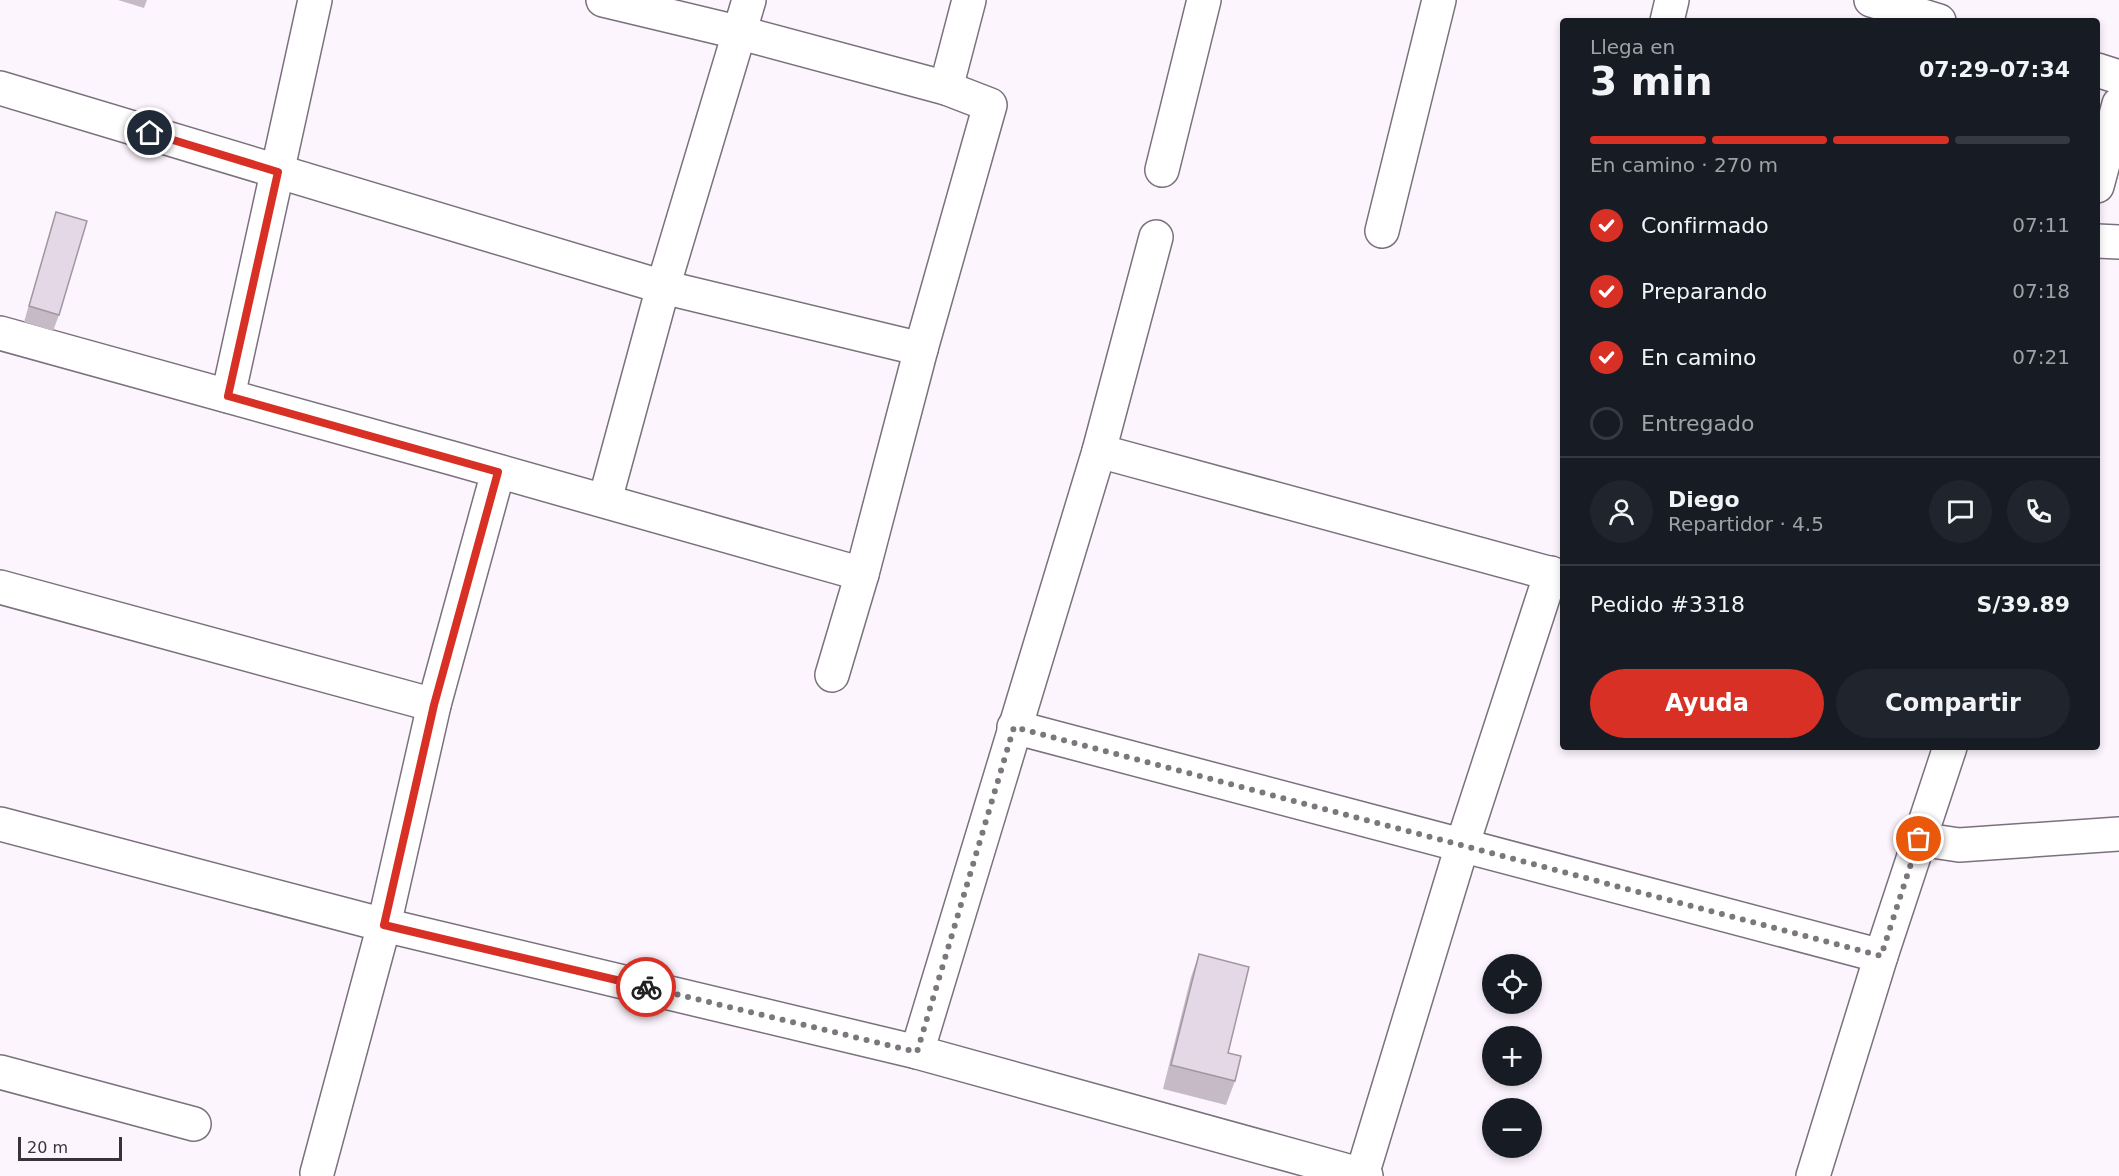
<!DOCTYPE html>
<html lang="es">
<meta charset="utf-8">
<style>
:root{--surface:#171b24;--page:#20242c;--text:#f1f3f6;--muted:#9ea1a6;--line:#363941;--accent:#d93025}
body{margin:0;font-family:"DejaVu Sans",sans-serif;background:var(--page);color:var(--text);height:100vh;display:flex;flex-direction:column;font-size:22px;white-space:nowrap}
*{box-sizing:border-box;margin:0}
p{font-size:20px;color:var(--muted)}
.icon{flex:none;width:33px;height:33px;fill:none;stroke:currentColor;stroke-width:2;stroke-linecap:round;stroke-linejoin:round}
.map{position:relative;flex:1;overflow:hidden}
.sheet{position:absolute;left:1560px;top:18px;width:540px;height:732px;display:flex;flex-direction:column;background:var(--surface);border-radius:6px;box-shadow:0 3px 9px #0003}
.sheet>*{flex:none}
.tools{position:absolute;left:1482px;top:954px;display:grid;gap:12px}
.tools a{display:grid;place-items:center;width:60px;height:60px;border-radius:50%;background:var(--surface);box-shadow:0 3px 9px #0003;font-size:30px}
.scale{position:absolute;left:18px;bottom:15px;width:104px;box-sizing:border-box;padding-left:6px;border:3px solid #373338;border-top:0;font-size:16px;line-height:21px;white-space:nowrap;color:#373338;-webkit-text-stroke:4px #fdf5fd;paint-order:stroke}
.pin{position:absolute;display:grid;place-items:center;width:51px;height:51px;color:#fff;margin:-26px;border:3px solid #fff;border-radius:50%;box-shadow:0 2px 6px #0007}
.courier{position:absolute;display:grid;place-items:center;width:60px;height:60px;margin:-30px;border:4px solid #d93025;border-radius:50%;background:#fff;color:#222;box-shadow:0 2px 8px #0007}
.headline em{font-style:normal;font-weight:600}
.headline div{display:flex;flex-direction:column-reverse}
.headline{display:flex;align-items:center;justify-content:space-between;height:102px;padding:0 30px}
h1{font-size:39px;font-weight:600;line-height:45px}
.bar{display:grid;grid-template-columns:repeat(4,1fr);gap:9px 6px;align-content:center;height:72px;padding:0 30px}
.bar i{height:8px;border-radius:4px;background:var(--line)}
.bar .selected{background:var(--accent)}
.bar p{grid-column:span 4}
.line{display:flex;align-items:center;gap:15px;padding:0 30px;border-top:2px solid var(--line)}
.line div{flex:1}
.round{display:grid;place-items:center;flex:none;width:63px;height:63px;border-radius:32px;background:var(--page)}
ol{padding:0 30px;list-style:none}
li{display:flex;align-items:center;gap:18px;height:66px}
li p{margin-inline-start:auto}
li .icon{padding:6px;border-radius:50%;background:var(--accent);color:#fff;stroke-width:4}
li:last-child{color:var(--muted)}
li i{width:33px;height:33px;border:3px solid var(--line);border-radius:50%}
.action{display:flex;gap:12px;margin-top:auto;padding:12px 30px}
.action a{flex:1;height:69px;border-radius:36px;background:var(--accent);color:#fff;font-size:24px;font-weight:600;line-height:69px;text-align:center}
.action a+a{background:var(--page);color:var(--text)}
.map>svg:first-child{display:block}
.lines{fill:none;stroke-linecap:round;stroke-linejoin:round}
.minor-casing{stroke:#7b707d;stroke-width:36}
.minor{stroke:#fff;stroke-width:33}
.wall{fill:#c5bac6}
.building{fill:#e5d8e6;stroke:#a097a1;stroke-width:1.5}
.done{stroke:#7c777d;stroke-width:6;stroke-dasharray:0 10.8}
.route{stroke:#d93025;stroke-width:8}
</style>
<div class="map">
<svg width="2119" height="1176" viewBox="0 0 2119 1176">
<rect width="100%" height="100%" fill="#fdf5fd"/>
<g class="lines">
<g class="minor-casing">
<g id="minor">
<polyline points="603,0 741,33 946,88 990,105 921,349 862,574 832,675"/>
<polyline points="1871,0 1939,21"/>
<polyline points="1667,21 1672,0"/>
<polyline points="2097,70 2119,77"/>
<polyline points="0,88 663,287 921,349"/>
<polyline points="946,88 969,0"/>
<polyline points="1162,170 1204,0"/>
<polyline points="2097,186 2119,104"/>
<polyline points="1382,231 1439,0"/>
<polyline points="2097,241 2119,242"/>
<path d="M 0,333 C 288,413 575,491 862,574"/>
<polyline points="228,396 315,0"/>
<polyline points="1099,451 1563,577"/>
<polyline points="605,500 663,287 749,0"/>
<polyline points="0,587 434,705"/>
<polyline points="1014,727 1881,956"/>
<polyline points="0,824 384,925 917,1052 1366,1176"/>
<polyline points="1919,839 1959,845 2119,834"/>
<polyline points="917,1052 1099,451 1156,237"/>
<polyline points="0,1072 194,1124"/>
<polyline points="317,1173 384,925 434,705 498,472"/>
<polyline points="1362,1175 1462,846 1551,573"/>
<polyline points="1813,1176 1881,956 1950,747"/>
</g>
</g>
<use href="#minor" class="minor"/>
</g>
<g class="wall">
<polygon points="118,0 147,0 144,8"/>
<polygon points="56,212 59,315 53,331 24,322 51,228"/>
<polygon points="1199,954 1228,1053 1235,1081 1226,1105 1163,1089 1191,977"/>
</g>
<g class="building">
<polygon points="56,212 87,221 59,315 29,306"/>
<polygon points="1199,954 1249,967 1228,1053 1241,1056 1235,1081 1171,1065"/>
</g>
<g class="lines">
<polyline class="done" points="646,987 917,1052 1014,727 1881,956 1919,839"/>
<polyline class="route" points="150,133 278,172 228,396 498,472 434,705 384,925 646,987"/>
</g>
</svg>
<div class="tools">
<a><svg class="icon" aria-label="locate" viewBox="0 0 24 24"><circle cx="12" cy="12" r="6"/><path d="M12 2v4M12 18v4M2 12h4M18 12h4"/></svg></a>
<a>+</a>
<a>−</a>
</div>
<div class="scale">20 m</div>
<div class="pin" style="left:1919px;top:839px;background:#ea580c"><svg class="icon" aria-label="bag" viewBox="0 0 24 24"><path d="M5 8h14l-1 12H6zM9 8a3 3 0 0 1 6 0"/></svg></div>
<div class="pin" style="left:150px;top:133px;background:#1f2937"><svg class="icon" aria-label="home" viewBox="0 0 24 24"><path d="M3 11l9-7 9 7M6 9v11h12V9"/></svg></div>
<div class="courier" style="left:646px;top:987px"><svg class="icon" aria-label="bike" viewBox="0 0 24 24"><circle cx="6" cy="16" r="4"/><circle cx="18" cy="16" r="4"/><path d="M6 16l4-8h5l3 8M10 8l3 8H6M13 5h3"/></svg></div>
<section class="sheet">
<div class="headline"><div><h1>3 min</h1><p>Llega en</p></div><em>07:29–07:34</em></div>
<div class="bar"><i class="selected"></i><i class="selected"></i><i class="selected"></i><i></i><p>En camino · 270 m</p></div>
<ol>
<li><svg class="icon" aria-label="check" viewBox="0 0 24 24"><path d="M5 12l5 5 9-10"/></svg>Confirmado<p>07:11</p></li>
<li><svg class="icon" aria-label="check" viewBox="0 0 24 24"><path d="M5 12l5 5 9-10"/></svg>Preparando<p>07:18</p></li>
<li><svg class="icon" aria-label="check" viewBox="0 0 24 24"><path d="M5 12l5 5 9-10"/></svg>En camino<p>07:21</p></li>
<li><i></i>Entregado</li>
</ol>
<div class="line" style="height:108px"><a class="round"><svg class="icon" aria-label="person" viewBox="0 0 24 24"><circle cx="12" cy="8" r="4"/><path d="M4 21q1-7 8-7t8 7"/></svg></a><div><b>Diego</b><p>Repartidor · 4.5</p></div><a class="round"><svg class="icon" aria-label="chat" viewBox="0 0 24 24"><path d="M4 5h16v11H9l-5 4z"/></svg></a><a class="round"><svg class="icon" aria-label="phone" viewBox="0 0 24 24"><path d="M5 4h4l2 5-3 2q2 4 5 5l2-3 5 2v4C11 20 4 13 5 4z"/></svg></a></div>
<div class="line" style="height:78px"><div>Pedido #3318</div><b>S/39.89</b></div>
<div class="action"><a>Ayuda</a><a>Compartir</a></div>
</section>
</div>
